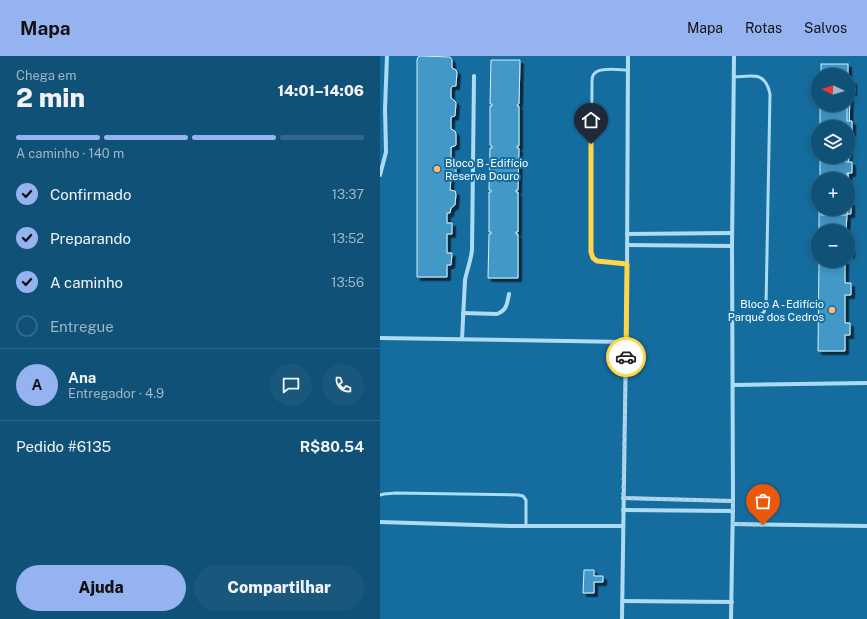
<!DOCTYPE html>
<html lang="pt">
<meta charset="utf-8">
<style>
:root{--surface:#105277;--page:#19587c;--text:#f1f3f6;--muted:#9cb6c6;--line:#306989;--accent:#95b2f1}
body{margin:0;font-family:"Public Sans",sans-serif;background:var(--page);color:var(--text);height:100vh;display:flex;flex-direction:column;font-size:15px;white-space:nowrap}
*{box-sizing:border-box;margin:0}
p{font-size:13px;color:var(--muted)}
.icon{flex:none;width:22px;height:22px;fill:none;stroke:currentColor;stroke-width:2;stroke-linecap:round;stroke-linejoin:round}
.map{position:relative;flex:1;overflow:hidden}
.details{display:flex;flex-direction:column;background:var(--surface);width:380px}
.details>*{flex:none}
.needle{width:26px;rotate:275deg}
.controls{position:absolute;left:431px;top:12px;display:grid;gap:8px}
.controls a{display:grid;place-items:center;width:44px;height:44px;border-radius:50%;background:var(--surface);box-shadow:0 2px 10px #0003,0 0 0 1px var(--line);font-size:20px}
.pin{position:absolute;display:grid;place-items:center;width:34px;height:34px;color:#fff;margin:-41px -17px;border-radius:50% 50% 50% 0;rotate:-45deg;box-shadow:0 0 4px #0007}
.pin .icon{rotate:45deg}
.courier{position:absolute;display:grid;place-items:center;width:40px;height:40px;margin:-20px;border:3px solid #ffd54a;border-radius:50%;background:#fff;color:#222;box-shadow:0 1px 5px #0007}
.overview em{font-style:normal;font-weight:800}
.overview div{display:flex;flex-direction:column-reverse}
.overview{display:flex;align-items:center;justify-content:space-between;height:68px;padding:0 16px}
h1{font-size:26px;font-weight:800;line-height:30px}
.bar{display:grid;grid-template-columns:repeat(4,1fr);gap:6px 4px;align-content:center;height:48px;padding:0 16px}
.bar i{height:5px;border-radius:3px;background:var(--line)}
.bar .active{background:var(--accent)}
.bar p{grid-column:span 4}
.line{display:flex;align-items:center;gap:10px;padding:0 16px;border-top:1px solid var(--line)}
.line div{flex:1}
.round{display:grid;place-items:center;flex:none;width:42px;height:42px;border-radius:21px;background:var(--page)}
ol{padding:0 16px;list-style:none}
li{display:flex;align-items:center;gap:12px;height:44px}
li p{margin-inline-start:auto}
li .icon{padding:4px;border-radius:50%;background:var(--accent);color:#111;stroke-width:4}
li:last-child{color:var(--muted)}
li i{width:22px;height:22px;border:2px solid var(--line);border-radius:50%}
.cta{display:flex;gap:8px;margin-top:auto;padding:8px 16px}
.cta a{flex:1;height:46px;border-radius:24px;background:var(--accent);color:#111;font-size:16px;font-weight:800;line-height:46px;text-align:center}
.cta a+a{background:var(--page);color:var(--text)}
header{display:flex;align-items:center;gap:24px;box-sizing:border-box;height:56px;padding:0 20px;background:var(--accent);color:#111}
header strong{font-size:19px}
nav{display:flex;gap:22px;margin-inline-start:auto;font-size:14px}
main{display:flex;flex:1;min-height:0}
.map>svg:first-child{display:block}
.building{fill:#4298c6;stroke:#d5effd;filter:url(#shadow)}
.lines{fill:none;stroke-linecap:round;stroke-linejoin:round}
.lane{stroke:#addbf4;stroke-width:3}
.street{stroke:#addbf4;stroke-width:4}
.done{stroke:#adccdd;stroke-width:4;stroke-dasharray:0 7.2}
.route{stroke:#ffd54a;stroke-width:5}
.poi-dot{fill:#ffb86f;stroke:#156d9f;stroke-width:1.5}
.labels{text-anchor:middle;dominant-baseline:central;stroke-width:4;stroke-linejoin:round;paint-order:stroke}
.poi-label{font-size:11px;fill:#fff;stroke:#156d9f;text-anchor:start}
</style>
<header>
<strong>Mapa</strong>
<nav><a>Mapa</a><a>Rotas</a><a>Salvos</a></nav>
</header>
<main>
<section class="details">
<div class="overview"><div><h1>2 min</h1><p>Chega em</p></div><em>14:01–14:06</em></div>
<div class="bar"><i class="active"></i><i class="active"></i><i class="active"></i><i></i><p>A caminho · 140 m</p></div>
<ol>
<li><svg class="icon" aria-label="check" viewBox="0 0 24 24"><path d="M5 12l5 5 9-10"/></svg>Confirmado<p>13:37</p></li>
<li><svg class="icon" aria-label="check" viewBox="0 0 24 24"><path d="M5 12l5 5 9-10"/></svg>Preparando<p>13:52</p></li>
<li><svg class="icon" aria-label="check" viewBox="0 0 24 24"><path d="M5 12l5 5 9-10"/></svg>A caminho<p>13:56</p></li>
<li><i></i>Entregue</li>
</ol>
<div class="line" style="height:72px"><b class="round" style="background:var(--accent);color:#111">A</b><div><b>Ana</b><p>Entregador · 4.9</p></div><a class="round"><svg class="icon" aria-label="chat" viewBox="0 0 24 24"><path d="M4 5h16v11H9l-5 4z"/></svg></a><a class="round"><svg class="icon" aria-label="phone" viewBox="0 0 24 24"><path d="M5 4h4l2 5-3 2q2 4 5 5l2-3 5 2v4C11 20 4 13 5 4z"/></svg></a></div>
<div class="line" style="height:52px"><div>Pedido #6135</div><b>R$80.54</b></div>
<div class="cta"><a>Ajuda</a><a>Compartilhar</a></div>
</section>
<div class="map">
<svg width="487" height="563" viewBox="0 0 487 563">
<defs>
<filter id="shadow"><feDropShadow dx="3.5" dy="3.5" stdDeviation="0" flood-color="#0009"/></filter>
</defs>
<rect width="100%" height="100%" fill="#156d9f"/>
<g class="building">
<polygon points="40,0 70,1 72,4 72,12 76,14 77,17 76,28 76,30 73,30 71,32 71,42 75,45 76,47 75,60 71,61 71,73 75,75 76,78 76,89 75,90 71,91 71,104 75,105 76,108 76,118 75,120 71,122 70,134 75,135 76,138 75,149 71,152 70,157 67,157 67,167 72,167 72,178 67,178 67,197 72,197 71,209 67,209 67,221 37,221 37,4 38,1"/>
<polygon points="111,4 140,4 139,48 138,48 137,50 139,50 139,90 137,90 137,92 139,92 138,134 136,134 136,136 138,136 138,176 136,176 136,178 138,178 138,222 108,222 109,178 111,178 111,176 109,176 109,136 111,136 111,134 109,134 110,92 112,92 112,90 110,89 110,50 112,50 112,48 110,48"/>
<rect x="441" y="8" width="27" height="11"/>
<rect x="468" y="25" width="5" height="11"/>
<polygon points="468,29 470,29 468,136 468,123 442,123 442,101 468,101 468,71 443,71 443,49 468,49"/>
<polygon points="440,49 467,49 467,65 472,65 472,77 468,77 468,71 440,71"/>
<polygon points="440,101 466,101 466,106 472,106 472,117 467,117 467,123 440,123"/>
<polygon points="468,146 471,146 471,158 467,158 466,175 439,175 439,153 468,153"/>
<polygon points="441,153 468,153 467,159 441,159"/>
<rect x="468" y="186" width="3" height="12"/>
<polygon points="439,205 465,205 465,227 471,227 471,239 465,239 465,267 470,267 470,279 465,279 465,295 438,295"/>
<polygon points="204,514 214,514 214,520 223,520 223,526 214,526 214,537 203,537"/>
</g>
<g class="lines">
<g class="lane">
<path d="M 247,208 L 217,205 L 213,202 L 211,196 L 212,26 C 212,23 212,19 215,17 C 220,11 240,14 248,14"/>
<path d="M 352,260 C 361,260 377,264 384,256 C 385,254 385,252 386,250 L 390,38 C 385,15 373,20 354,21"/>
<polyline points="0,439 4,438 16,437 138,439 143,440 146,444 146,470"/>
</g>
<g class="street">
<polyline points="0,119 6,96 5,53 7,0"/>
<polyline points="247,178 352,177"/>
<polyline points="247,189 352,190"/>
<path d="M 83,257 L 117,258 C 127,254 127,248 129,238"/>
<polyline points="0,282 246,286"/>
<path d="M 82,283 L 85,224 C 87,214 91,204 92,194 L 94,20"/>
<polyline points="353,329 487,327"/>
<polyline points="243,442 353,445"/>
<polyline points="243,454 353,455"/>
<polyline points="0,466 132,470 242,470"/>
<polyline points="353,468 487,470"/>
<polyline points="242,545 352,546"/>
<polyline points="242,563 247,216 248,0"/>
<polyline points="351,563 353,445 352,190 354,0"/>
</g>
</g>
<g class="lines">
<polyline class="done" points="246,301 243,442 353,445 353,468 383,469"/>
<polyline class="route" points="211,88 211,196 213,202 217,205 247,208 246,301"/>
</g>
<g class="poi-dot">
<circle cx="57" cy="113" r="4"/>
<circle cx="452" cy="254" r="4"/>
</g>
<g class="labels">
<g class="poi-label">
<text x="65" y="107">Bloco B - Edifício<tspan x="65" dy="13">Reserva Douro</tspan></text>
<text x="444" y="248" text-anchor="end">Bloco A - Edifício<tspan x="444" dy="13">Parque dos Cedros</tspan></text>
</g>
</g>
</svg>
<div class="controls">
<a><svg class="needle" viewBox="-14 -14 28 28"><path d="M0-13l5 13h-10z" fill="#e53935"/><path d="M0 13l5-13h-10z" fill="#9cb6c6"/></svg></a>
<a><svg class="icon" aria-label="layers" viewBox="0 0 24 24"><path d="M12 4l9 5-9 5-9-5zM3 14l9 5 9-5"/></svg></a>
<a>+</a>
<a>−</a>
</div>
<div class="pin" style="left:383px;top:469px;background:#ea580c"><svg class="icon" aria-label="bag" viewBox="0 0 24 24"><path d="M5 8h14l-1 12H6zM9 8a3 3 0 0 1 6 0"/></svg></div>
<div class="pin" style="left:211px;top:88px;background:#1f2937"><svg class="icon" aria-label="home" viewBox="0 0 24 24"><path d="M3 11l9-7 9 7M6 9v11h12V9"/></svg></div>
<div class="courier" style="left:246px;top:301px"><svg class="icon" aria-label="car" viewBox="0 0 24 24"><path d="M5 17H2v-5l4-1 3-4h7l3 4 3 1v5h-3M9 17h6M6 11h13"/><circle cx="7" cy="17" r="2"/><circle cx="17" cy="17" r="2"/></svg></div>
</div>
</main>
